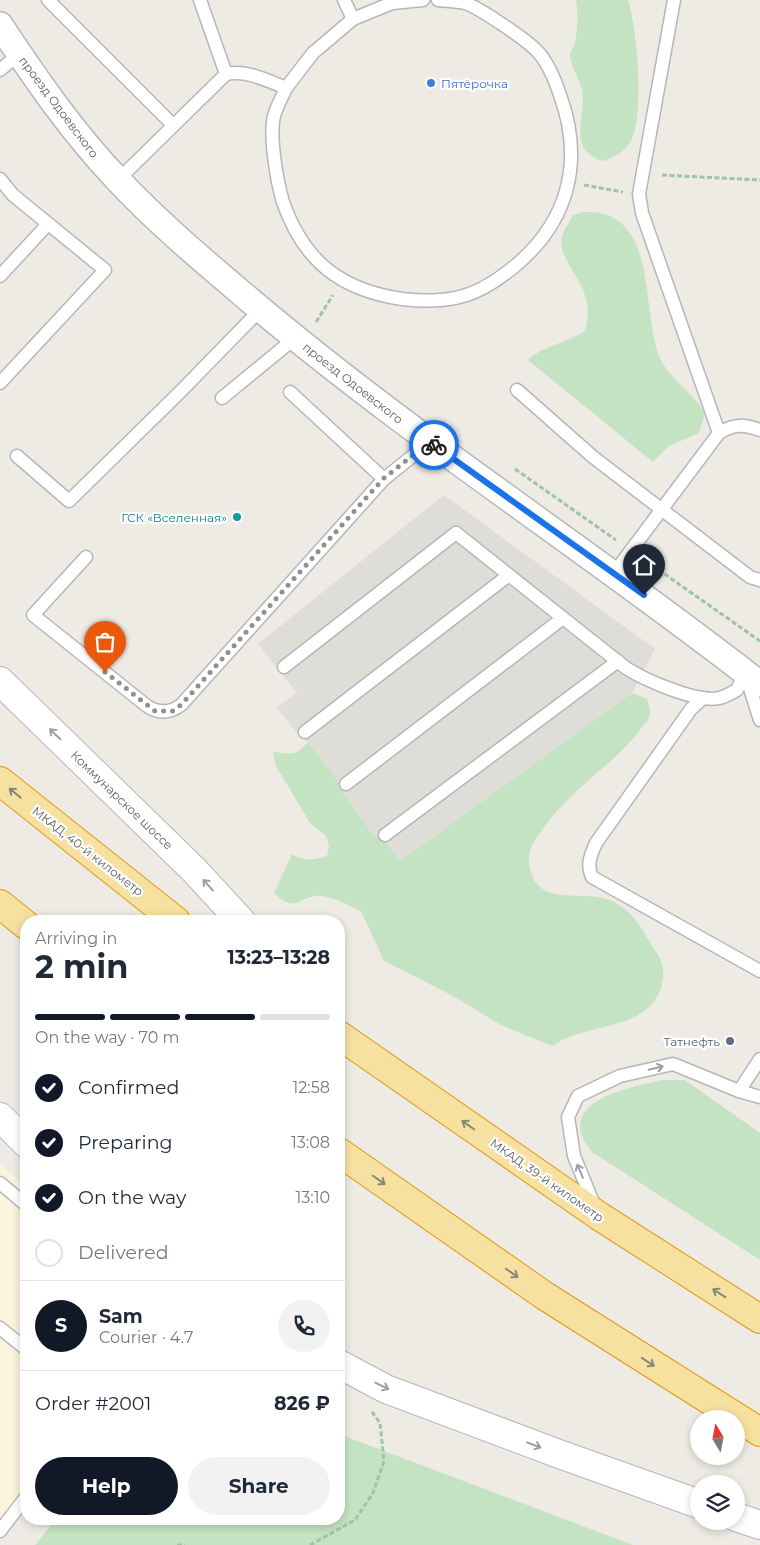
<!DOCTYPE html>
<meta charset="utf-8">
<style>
:root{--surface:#fff;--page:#f2f2f3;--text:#1f2937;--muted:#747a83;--line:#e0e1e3;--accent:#111827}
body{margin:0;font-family:Montserrat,sans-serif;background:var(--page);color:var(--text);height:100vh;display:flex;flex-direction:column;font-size:19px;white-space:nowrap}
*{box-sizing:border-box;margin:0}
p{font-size:16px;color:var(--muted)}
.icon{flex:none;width:28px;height:28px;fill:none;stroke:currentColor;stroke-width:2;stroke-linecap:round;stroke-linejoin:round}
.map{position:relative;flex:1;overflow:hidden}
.details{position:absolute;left:20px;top:915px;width:325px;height:610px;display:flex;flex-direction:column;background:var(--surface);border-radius:20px;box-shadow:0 2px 8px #0003}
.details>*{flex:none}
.needle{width:32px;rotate:350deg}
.tools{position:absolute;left:690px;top:1410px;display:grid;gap:10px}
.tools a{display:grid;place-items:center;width:55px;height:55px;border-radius:50%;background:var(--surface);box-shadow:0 2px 8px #0003;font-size:25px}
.pin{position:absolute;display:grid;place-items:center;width:42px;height:42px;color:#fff;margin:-51px -21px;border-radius:50% 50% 50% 0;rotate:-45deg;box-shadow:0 0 5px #0007}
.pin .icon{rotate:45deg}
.courier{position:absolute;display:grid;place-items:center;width:50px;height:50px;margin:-25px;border:4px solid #1a73e8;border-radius:50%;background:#fff;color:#222;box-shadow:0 1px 6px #0007}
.summary em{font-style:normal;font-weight:700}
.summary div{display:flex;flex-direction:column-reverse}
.summary{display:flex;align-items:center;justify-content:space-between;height:85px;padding:0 15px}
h1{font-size:32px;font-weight:700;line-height:38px}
.bar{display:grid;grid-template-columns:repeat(4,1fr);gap:8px 5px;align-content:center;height:60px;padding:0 15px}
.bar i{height:6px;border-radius:4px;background:var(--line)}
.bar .on{background:var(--accent)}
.bar p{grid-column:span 4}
.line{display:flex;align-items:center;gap:12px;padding:0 15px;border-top:1px solid var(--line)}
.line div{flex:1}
.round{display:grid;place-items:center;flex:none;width:52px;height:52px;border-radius:26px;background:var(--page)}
ol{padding:0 15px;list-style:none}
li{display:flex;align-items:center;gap:15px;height:55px}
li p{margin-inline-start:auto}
li .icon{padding:5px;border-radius:50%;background:var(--accent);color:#fff;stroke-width:4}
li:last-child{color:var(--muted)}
li i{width:28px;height:28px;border:2px solid var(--line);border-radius:50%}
.cta{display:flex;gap:10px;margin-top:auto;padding:10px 15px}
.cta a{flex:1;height:58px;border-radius:30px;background:var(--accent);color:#fff;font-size:20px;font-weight:700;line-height:58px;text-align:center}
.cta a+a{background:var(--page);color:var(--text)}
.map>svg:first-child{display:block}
.commercial{fill:#fbf3db}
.industrial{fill:#dfddd8}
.green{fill:#c4e3c2}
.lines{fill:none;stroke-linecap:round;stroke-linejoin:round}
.service-casing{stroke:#b4b7ba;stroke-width:15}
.minor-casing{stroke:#b4b7ba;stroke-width:28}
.secondary-casing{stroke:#b3b7bb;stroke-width:30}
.trunk-casing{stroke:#e29710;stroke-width:30}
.path{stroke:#9cc4a5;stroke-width:3;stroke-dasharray:5 2.5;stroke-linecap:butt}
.service{stroke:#fff;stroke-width:12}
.minor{stroke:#fff;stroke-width:25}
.secondary{stroke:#fff;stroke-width:28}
.trunk{stroke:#f7e1a0;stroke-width:28}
.oneway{stroke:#9da0a2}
.oneway2{stroke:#8a8776}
.done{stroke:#8f9191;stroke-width:5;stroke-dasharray:0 9}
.route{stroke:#1a73e8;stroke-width:6}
.shop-dot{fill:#3f7fe0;stroke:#fff;stroke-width:2}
.culture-dot{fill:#0f9aa8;stroke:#fff;stroke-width:2}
.service-dot{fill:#5c6f8a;stroke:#fff;stroke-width:2}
.labels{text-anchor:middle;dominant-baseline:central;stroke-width:4.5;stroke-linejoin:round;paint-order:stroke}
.shop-label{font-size:12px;fill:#366cbe;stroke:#fff;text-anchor:start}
.street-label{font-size:12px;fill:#5c6064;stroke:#fff}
.culture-label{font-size:12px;fill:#0d838f;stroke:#fff;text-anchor:end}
.service-label{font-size:12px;fill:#4e5e75;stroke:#fff;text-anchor:end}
</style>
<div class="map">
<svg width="760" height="1545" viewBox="0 0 760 1545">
<rect width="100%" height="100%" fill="#eeebe4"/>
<polygon class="commercial" points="0,1164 26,1186 26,1484 0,1521"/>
<polygon class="industrial" points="444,495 655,649 632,693 400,861 386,842 374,836 345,796 336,778 308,742 295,731 277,708 297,693 258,644"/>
<g class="green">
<path d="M 576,0 L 628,0 C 637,28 645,116 631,141 C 625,152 614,157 603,161 C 566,150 587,117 582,89 C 579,78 571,67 570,56 C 570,52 574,47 575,42 C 578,29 578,13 576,0 Z"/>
<path d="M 583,212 C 660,208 640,311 660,358 C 670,381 694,392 705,414 L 699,433 L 669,446 L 653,462 L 528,360 C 544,345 567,343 585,331 C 599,284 556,266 562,236 C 564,229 570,222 573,215 Z"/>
<path d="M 632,693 L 647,699 C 649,705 651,711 649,718 C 647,722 642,726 640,730 C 625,749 610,762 592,777 C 573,794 554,812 540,833 C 536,839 531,845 530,852 C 528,859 529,868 532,875 C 544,908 590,887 616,903 C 636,914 644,934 656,952 C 663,961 665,973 662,984 C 651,1032 585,1022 552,1046 L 501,1025 L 455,997 L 384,961 L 361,911 C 349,906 329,894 316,896 C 297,899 294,912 274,893 L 292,854 C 304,862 314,860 327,856 L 329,846 L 326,836 L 310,823 L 276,766 L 273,752 C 292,753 294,758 308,742 L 336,778 L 345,796 L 374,836 L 386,842 L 400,861 Z"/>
<path d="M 662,1080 L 685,1080 L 760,1133 L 760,1260 L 592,1152 C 551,1101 629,1088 662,1080 Z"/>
<polygon points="339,1434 633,1545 35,1545 56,1519 339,1519"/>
</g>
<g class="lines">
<g class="service-casing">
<g id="service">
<polyline points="48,0 173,125"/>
<polyline points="200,0 226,74"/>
<polyline points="674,0 639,194 642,213 719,433"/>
<polyline points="353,19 392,3 423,0"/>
<polyline points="0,70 19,54"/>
<path d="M 286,88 C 282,97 277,106 274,116 C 269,136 277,182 283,202 C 304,262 341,290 402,299 C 423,301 442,302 463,296 C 482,291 499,279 515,266 C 569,221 584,161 560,95 C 555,80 549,64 538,52 C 527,40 480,8 465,3 C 457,1 447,1 438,0"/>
<polyline points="0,179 13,195 105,270 0,383"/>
<path d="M 118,180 L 226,74 C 247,70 266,80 286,88 L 313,53 L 353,19 L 344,0"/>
<polyline points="0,276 48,224"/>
<polyline points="517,390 593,457 750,577 760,580"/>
<polyline points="290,392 384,479"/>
<polyline points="222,398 295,338"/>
<polyline points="17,456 69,501 181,391 261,309"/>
<path d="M 86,557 L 33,615 L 147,706 C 159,714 170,713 181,705 L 384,479 L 430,442"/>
<path d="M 614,573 L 719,433 C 734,424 743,424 760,430"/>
<path d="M 284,667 L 456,533 L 626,668 C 645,680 697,703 719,698 C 725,697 731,693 737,690 L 745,672"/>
<polyline points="747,679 760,720"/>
<path d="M 703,698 L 691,709 L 596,843 C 591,855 586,864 592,877 L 760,971"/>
<polyline points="305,732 509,575"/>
<polyline points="346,784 563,618"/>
<polyline points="385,835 618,661"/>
<polyline points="739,1091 760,1059"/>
<polyline points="0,1183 26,1205"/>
<polyline points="595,1207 574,1156 568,1117 578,1096 620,1076 673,1064 739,1091 760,1097"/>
<polyline points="0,1328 26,1349"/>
<polyline points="0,1531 26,1497"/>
</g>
</g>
<g class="minor-casing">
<path id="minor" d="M 0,25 C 35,78 73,133 117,179 C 158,223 206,263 252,302 C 414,439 593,553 760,684"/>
</g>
<g class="secondary-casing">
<g id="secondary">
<polyline points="0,681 194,870 241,921"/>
<polyline points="0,1117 26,1143"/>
<polyline points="339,1364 386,1389 559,1454 699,1504"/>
<polyline points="736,1517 760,1525"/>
</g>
</g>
<g class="trunk-casing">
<g id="trunk">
<polyline points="0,781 176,921"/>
<polyline points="0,904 26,925"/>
<polyline points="339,1035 599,1216 760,1319"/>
<polyline points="339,1152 545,1296 760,1432"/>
</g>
</g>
<g class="path">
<polyline points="662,175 760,180"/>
<polyline points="584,185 623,192"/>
<polyline points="316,322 333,295"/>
<polyline points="515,469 616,540"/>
<polyline points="646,561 760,641"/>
<polyline points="177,1545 185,1545"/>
<polyline points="310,1545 355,1520 373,1493 384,1461 380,1423 372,1412"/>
</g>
<use href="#service" class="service"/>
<use href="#minor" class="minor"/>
<use href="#secondary" class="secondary"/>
<use href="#trunk" class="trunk"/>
</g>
<defs><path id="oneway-shaft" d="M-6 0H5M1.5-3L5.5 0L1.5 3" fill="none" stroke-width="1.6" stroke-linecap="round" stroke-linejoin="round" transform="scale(1.25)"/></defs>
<g class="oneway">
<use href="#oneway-shaft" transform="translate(55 734) rotate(-136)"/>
<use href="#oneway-shaft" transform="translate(208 885) rotate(-132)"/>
<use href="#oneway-shaft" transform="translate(656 1068) rotate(-13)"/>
<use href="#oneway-shaft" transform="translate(580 1171) rotate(-113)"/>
<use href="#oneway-shaft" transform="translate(382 1386) rotate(26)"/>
<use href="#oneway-shaft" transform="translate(534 1445) rotate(21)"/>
</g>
<g class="oneway2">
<use href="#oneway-shaft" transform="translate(15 793) rotate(-141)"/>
<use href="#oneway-shaft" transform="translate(468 1125) rotate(-145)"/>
<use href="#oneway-shaft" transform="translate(379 1180) rotate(35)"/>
<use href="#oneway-shaft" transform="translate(512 1273) rotate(35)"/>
<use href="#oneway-shaft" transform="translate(719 1293) rotate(-147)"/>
<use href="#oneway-shaft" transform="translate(648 1362) rotate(33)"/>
</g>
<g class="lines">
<polyline class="done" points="105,672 155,711 173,711 181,705 384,478 430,442 434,445"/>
<polyline class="route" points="434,445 644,595"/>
</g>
<circle class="shop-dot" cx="431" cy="83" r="5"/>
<circle class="culture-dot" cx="237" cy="517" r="5"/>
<circle class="service-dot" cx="730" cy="1041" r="5"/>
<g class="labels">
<g class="shop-label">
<text x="441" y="83">Пятёрочка</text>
</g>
<g class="street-label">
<text transform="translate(59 107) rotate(53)">проезд Одоевского</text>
<text transform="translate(353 383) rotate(38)">проезд Одоевского</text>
<text transform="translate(122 800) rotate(44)">Коммунарское шоссе</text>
<text transform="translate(88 851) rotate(38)">МКАД, 40-й километр</text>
<text transform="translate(547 1180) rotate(35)">МКАД, 39-й километр</text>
</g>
<g class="culture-label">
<text x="227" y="517">ГСК «Вселенная»</text>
</g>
<g class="service-label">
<text x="720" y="1041">Татнефть</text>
</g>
</g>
</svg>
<div class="tools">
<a><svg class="needle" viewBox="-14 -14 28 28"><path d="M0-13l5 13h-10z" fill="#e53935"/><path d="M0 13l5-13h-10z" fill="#747a83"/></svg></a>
<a><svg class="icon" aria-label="layers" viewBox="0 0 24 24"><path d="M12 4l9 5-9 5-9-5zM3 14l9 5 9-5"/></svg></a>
</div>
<div class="pin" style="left:105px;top:672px;background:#ea580c"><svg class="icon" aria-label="bag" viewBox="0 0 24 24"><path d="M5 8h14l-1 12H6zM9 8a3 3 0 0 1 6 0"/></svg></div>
<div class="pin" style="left:644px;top:595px;background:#1f2937"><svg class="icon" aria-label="home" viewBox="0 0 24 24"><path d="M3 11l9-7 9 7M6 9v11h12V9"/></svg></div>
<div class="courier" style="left:434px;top:445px"><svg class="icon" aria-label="bike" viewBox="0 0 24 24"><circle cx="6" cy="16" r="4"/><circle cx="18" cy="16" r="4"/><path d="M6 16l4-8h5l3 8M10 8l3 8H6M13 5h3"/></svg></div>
<section class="details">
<div class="summary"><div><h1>2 min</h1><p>Arriving in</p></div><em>13:23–13:28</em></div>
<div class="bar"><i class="on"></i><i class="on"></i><i class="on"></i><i></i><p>On the way · 70 m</p></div>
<ol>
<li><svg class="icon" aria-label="check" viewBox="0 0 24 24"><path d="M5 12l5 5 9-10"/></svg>Confirmed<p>12:58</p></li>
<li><svg class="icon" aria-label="check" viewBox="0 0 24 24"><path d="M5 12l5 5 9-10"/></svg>Preparing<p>13:08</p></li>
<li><svg class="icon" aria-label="check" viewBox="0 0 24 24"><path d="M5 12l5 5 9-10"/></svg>On the way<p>13:10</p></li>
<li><i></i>Delivered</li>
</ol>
<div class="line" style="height:90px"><b class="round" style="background:var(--accent);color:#fff">S</b><div><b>Sam</b><p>Courier · 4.7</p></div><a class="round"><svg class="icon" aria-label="phone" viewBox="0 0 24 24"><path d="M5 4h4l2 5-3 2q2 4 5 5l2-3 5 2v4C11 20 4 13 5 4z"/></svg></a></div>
<div class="line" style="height:65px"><div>Order #2001</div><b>826 ₽</b></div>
<div class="cta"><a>Help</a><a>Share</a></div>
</section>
</div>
